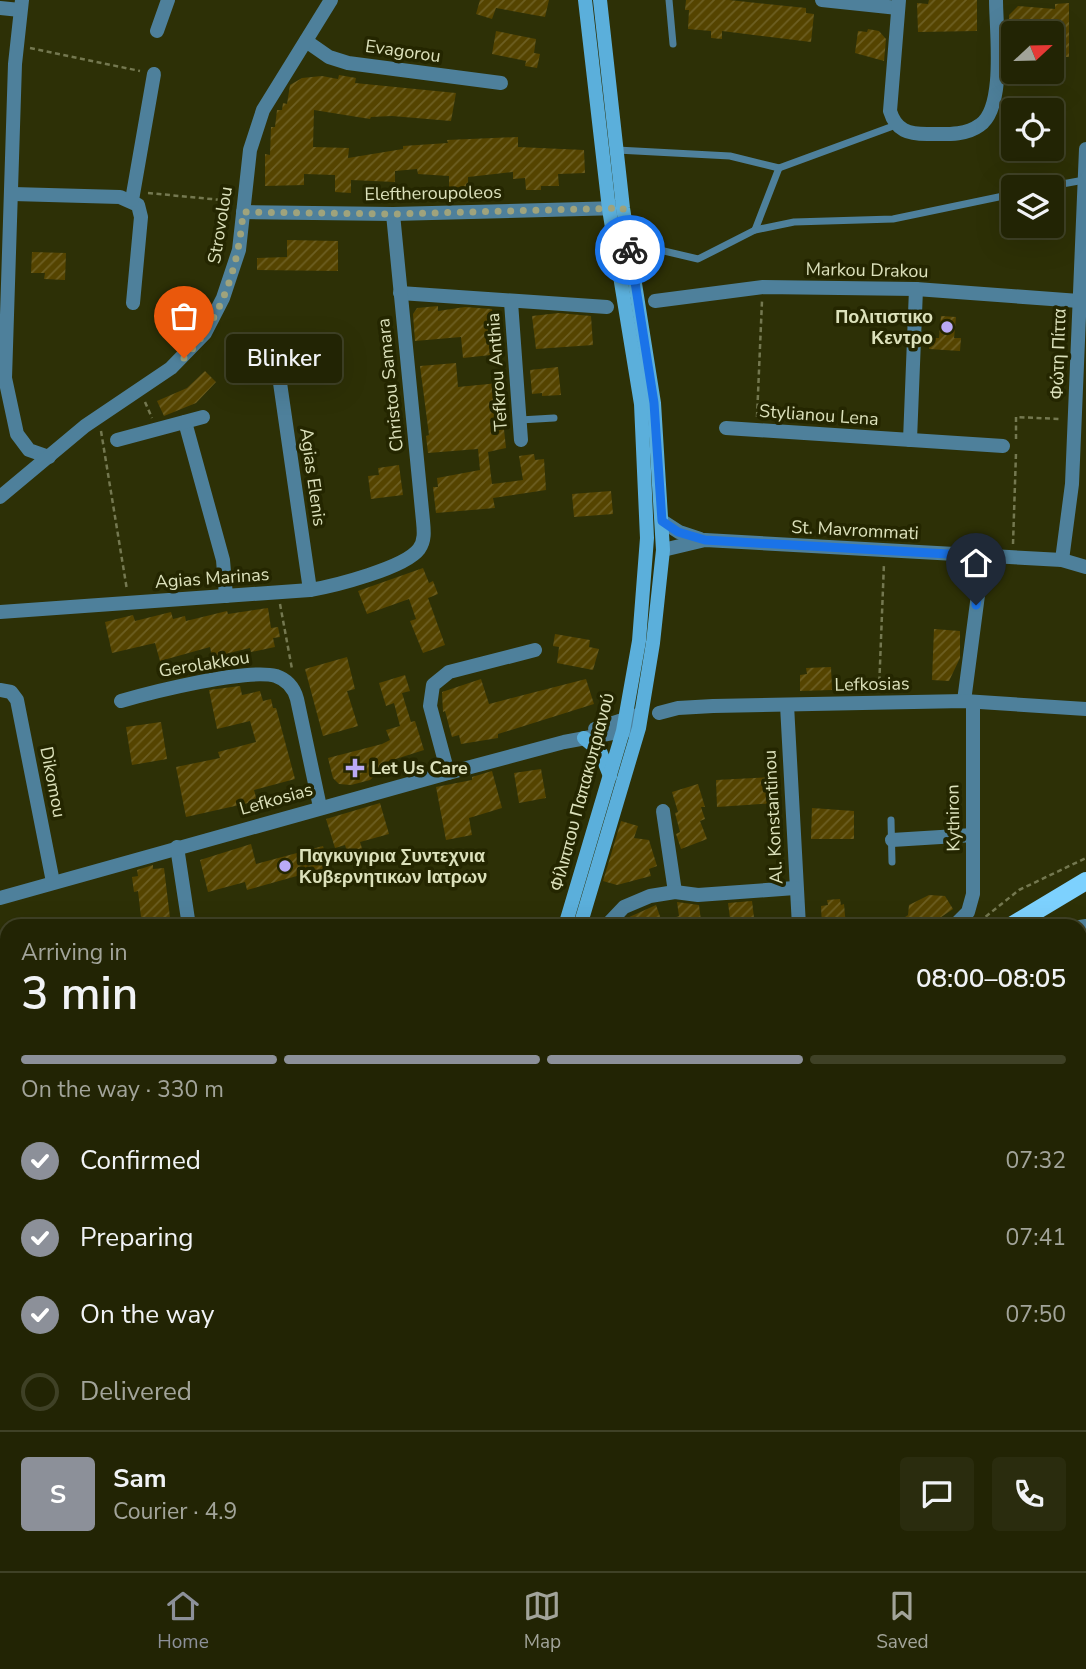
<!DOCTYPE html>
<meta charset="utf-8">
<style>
:root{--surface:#222404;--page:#2a2c0e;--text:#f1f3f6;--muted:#a2a49a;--line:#3f4126;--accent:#8c9099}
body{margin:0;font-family:"Nunito Sans",sans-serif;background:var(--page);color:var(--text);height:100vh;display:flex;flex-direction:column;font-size:26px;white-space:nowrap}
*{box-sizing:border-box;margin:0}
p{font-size:23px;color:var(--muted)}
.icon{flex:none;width:38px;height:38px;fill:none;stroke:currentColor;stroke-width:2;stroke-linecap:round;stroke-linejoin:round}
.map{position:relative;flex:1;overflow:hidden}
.sheet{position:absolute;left:0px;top:919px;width:1087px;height:653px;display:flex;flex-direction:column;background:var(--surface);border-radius:21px 21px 0 0;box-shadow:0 7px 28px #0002,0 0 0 2px var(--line)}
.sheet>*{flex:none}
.needle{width:46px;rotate:68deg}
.tools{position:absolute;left:1001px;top:21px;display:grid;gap:14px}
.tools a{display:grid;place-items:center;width:63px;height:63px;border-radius:7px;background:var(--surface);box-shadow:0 7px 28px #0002,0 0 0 2px var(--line);font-size:35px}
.pin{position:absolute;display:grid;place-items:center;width:60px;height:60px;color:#fff;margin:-72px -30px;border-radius:50% 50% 50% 0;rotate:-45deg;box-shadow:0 0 7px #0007}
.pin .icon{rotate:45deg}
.courier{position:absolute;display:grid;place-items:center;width:70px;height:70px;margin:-35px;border:5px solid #1a73e8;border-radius:50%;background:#fff;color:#222;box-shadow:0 2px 9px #0007}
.bubble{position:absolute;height:49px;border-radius:7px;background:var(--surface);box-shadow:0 7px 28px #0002,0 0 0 2px var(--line);font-size:23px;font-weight:600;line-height:49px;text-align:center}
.summary em{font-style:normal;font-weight:600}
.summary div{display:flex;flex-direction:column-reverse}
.summary{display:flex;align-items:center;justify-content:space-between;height:119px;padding:0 21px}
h1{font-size:46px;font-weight:600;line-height:52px}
.bar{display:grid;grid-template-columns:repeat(4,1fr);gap:10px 7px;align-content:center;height:84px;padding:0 21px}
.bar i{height:9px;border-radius:5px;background:var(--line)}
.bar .current{background:var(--accent)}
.bar p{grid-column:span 4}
.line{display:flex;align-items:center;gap:18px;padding:0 21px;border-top:2px solid var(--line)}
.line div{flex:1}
.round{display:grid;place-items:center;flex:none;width:74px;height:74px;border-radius:7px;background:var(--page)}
ol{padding:0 21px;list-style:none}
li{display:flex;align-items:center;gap:21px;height:77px}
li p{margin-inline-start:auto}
li .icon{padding:7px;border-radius:50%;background:var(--accent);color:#fff;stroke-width:4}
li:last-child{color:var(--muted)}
li i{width:38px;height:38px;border:4px solid var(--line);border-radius:50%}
.menu{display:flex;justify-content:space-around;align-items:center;height:98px;border-top:2px solid var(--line);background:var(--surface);font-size:19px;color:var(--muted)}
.menu a{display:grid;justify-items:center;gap:4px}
.menu .current{color:var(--accent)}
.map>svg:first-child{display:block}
.built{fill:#353807}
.building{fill:url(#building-hatch)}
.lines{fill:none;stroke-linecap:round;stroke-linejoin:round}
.path{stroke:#747850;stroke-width:2.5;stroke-dasharray:5 3.5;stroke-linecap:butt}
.service{stroke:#4e809b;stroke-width:7}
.minor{stroke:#4e809b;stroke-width:14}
.secondary{stroke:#5bafdb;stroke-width:14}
.primary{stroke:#7dd1fe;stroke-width:18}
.done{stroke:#9fa37c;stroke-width:7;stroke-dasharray:0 12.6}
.route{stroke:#1a73e8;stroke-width:9}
.poi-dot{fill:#baaaf6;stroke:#242600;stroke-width:2.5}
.labels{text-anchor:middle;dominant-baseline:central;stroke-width:7;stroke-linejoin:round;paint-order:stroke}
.street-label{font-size:18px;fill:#dce1bb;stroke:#242600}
.poi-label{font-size:18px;font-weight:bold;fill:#dce1bb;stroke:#242600;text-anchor:start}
</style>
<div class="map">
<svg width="1086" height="1571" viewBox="0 0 1086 1571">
<defs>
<pattern id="building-hatch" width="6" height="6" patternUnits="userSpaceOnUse" patternTransform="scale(1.75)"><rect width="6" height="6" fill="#540"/><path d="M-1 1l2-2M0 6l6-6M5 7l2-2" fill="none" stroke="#6d5f23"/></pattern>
</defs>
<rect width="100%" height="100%" fill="#2d3006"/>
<g class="built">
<polygon points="1080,1319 1086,1323 1086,1517 1080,1515"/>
<polygon points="778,1565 952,1565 928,1571 781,1571"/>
</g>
<g class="building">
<polygon points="480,0 549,0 545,17 496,8 492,19 476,14"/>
<polygon points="686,0 729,0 806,8 806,13 814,14 811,42 722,31 722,39 711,38 711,31 688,29 689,10 685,10"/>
<polygon points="929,0 977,0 977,31 918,32 917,3 928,4"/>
<polygon points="1069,3 1069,57 1055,57 1055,52 1052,52 1049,26 1009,26 1009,15 1018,6 1055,9 1055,4"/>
<polygon points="868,29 879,31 886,39 884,61 855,53 858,31 867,32"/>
<polygon points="496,31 536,39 534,53 540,54 537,68 525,66 526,61 492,54"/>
<polygon points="339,75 356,78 355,83 456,93 451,121 392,116 371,117 370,119 314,110 313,147 349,148 348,158 403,149 403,146 448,143 447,140 518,137 518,147 584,150 585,173 558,174 559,186 541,186 541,190 526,190 525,178 513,179 513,172 468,177 468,187 449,188 449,176 418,174 417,169 395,171 395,182 351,180 351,193 335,192 335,175 304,174 304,185 265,186 265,154 270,155 271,127 275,127 277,110 282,110 283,103 287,104 290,85 302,78 322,76 338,79"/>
<polygon points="287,240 338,241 338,271 257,270 257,258 287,257"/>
<polygon points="32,252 66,253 65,280 44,279 45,273 31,273"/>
<polygon points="438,306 438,311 465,307 492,309 500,354 463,358 461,337 415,341 413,314 417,308"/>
<polygon points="559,313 591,316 593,345 536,349 532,316"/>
<polygon points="941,316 956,317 954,338 961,338 960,351 929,349 930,338 939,338"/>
<polygon points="456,363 458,387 499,383 506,448 488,452 492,484 523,480 519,456 534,454 535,460 544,459 546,490 493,498 495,508 436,513 433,487 438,487 437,478 480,470 478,449 428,453 426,436 429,435 420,366"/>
<polygon points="558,367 561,395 542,396 542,393 532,394 530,370"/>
<polygon points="205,371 216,382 196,403 164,416 157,401 187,388"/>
<polygon points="399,465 403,495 371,499 368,476 379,475 378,468"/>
<polygon points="611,491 613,514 574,517 572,494"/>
<polygon points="423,568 429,583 433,581 438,594 428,598 445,645 423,653 410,621 416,619 409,599 367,614 358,591"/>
<polygon points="268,608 271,628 278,627 280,637 273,638 275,647 251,652 250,648 212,657 210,647 160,661 155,643 112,653 105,622 133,615 135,621 171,612 173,619 185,616 186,621 227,611 228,614"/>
<polygon points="934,629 960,631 960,658 949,681 932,680"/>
<polygon points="555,634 590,640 589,647 599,649 593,670 557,663 559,647 553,646"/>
<polygon points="347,657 355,689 347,691 358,726 323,736 305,669"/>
<polygon points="831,667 832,690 800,691 800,675 807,674 806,668"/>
<polygon points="405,675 410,691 402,693 411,722 415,721 424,750 380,764 379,772 370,780 351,785 339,784 333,778 328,758 382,744 390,740 386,730 400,726 394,703 386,706 379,683"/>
<polygon points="481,679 489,704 586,679 594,704 498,734 498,738 461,744 459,735 452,737 445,711 443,712 442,692"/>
<polygon points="240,686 242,695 260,691 263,701 271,699 273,708 276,708 295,779 254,790 257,801 186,817 176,767 220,758 218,752 256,742 250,721 217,729 209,690"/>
<polygon points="161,722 167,759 132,765 126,727"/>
<polygon points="541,769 546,798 519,803 514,773"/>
<polygon points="492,771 502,808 469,818 472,835 446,840 436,787 472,780 472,777"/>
<polygon points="771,777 776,803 717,807 716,780"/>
<polygon points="698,784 705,807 701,807 705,819 700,821 707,839 681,849 676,834 680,832 675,813 678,812 672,792"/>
<polygon points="380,803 389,834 360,842 365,858 350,862 345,845 335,848 326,819"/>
<polygon points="812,808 854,811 854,839 811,839"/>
<polygon points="621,821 638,826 634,838 649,840 657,866 649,869 651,876 617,885 603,881"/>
<polygon points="251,844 256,864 323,846 329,867 247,890 245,882 208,892 200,860"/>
<polygon points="153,865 153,869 164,868 171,926 142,926 138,891 134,892 132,877 138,876 137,870"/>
<polygon points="929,895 945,896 953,909 928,926 892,926 908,915 909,905"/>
<polygon points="840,899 841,905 844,904 846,926 822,926 821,906 828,905 827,900"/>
<polygon points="752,901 755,926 731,926 728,903"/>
<polygon points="677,902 699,905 701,921 697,922 698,926 620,926 627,918 656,905 662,922 679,916"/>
</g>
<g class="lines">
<g class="path">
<polyline points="30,48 140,71"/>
<polyline points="148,193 232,201"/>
<polyline points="145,402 152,418"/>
<polyline points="757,417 762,301"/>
<polyline points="101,431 127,590"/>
<polyline points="1016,439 1016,417 1061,419"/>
<polyline points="1013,544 1016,453"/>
<polyline points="280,604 292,669"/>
<polyline points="879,690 884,563"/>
<polyline points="979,922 1019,890 1086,858"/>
<polyline points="0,1467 7,1460"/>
<polyline points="748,1564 751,1571"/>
<polyline points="908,1564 911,1571"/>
</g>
<g class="service">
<polyline points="669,0 673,44"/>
<polyline points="617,150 730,156 779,168 896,125"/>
<polyline points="1046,187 1084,180"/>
<polyline points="637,226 647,227 651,248 698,259 755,230 779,168"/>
<polyline points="755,230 794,222 893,219 1013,194"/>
<polyline points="520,420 554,418"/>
<polyline points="891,820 892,862"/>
<polyline points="0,1537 7,1532"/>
<polyline points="946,1564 948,1571"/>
</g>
<g class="minor">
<polyline points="22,0 15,64 5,378 17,434 29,450 49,457"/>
<polyline points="822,0 898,8"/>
<path d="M 899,0 L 890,111 C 896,131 909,134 927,134 C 945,134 965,136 980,125 C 1006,107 996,30 996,0"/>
<polyline points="0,8 20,10"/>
<polyline points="157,31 168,0"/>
<polyline points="306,41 329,57 348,63 501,83"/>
<polyline points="13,194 120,197 138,205 141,217 133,303"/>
<polyline points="132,200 154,74"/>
<polyline points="243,212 393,214 620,208"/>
<polyline points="400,293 607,307"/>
<polyline points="655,301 763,287 916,289 1079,301"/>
<polyline points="511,302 521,440"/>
<polyline points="278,369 310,590"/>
<polyline points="185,422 223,560 226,596"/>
<polyline points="726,428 1003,446"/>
<polyline points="117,440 203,417"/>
<polyline points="910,440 916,289"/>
<polyline points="0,497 85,426 171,368 205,333 223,298 239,250 250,150 263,110 331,0"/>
<polyline points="662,521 679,532 700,539"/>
<polyline points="663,550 705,540 1062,560 1086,567"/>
<polyline points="1062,560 1072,484 1086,149"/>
<path d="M 0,612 L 310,590 C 334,586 405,568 419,549 C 425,541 424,531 423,521 L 393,214"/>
<polyline points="0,690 11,692 17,700 53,882"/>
<path d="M 121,701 C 152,692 247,668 276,676 C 288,680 294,688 297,699 L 320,807"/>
<polyline points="964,701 983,557"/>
<polyline points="787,705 799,926"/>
<polyline points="659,713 678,708 713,706 964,701 1086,709"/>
<polyline points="595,729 641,714"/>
<polyline points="448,773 430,706 433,685 449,672 535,650"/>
<polyline points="663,811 675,892"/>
<polyline points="892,840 973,835"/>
<polyline points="177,847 189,926"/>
<polyline points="0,898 448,773 564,742 634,729"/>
<polyline points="606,926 624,907 650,896 675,892 698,895 795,888"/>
<polyline points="954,926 968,912 973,894 973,702"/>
<polyline points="1080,927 1086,926"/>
<polyline points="0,1383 7,1384"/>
<polyline points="1080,1563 1086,1563"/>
<polyline points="164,1564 168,1571"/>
<polyline points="319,1564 324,1571"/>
<polyline points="726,1564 730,1571"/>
<polyline points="534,1571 548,1564"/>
<polyline points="969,1571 1007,1564"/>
</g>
<g class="secondary">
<polyline points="584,738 600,751 610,776"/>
<polyline points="565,926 623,731 639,641 647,538 641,404 609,209 585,0"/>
<polyline points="580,926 639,728 653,643 663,550 654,403 623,208 600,0"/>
</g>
<g class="primary">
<polyline points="1011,926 1086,881"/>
<polyline points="0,1508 7,1501"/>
</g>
</g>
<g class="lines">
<path class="done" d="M 184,358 C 222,319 239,265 243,212 L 393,214 L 623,208 L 630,250"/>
<polyline class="route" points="630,250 654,403 662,521 678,532 705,540 983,556 976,605"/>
</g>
<g class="poi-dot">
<circle cx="947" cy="327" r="7"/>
<path d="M351.5 757.5h7v7h7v7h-7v7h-7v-7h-7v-7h7z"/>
<circle cx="285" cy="866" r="7"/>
</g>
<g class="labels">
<g class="street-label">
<text transform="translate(403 51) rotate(8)">Evagorou</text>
<text transform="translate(433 193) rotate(-1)">Eleftheroupoleos</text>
<text transform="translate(220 225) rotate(-81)">Strovolou</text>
<text transform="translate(867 270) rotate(1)">Markou Drakou</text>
<text transform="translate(1058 354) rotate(-88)">Φώτη Πίττα</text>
<text transform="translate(497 372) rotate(-94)">Tefkrou Anthia</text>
<text transform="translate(390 385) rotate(-96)">Christou Samara</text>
<text transform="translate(819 415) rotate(4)">Stylianou Lena</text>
<text transform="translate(313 477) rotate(82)">Agias Elenis</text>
<text transform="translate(855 530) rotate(3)">St. Mavrommati</text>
<text transform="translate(212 578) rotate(-4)">Agias Marinas</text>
<text transform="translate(204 664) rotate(-9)">Gerolakkou</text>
<text transform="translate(872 684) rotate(-1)">Lefkosias</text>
<text transform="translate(53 782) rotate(79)">Dikomou</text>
<text transform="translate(582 792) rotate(-75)">Φίλιππου Παπακυπριανού</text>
<text transform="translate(276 799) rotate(-16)">Lefkosias</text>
<text transform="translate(773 817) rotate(-93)">Al. Konstantinou</text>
<text transform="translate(953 818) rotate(-91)">Kythiron</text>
</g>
<g class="poi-label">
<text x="933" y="317" text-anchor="end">Πολιτιστικο<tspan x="933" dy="21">Κεντρο</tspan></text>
<text x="371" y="768">Let Us Care</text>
<text x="299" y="856">Παγκυγιρια Συντεχνια<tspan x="299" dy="21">Κυβερνητικων Ιατρων</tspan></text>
</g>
</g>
</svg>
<div class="tools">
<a><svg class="needle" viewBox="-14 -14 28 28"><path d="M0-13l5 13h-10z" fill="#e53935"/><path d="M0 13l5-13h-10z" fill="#a2a49a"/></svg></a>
<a><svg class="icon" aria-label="locate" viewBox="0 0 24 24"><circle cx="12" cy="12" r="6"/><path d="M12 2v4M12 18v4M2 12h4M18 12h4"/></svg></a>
<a><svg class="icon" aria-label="layers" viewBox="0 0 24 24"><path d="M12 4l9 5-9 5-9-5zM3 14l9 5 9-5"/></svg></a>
</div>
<div class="pin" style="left:184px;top:358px;background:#ea580c"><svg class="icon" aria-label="bag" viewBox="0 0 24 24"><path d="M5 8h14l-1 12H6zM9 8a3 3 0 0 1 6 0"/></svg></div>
<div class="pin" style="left:976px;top:605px;background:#1f2937"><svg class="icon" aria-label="home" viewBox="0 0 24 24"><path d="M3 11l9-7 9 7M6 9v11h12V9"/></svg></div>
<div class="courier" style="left:630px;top:250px"><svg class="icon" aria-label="bike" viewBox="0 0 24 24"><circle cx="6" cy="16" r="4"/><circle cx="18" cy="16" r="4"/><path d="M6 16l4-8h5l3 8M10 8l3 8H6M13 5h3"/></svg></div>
<div class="bubble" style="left:226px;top:334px;width:116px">Blinker</div>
<section class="sheet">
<div class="summary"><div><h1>3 min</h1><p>Arriving in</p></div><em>08:00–08:05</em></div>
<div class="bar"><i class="current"></i><i class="current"></i><i class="current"></i><i></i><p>On the way · 330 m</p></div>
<ol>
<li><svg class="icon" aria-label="check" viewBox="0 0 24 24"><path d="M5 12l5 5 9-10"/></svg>Confirmed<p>07:32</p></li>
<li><svg class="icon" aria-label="check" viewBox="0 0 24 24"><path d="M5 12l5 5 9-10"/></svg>Preparing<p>07:41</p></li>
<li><svg class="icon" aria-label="check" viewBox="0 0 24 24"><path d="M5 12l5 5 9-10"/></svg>On the way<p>07:50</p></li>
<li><i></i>Delivered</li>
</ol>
<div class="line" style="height:126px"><b class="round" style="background:var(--accent);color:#fff">S</b><div><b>Sam</b><p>Courier · 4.9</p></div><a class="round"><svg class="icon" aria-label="chat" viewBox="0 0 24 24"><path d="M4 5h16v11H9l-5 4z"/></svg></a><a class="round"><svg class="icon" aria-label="phone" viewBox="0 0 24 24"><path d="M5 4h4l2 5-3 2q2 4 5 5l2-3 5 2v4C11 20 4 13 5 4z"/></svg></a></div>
</section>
</div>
<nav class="menu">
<a class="current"><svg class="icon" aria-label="home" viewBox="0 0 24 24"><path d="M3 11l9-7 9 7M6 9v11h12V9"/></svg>Home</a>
<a><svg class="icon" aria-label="map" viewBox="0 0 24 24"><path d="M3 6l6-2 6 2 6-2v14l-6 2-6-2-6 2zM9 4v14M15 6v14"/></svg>Map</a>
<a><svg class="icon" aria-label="saved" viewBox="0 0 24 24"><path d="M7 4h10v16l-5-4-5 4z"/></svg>Saved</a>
</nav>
